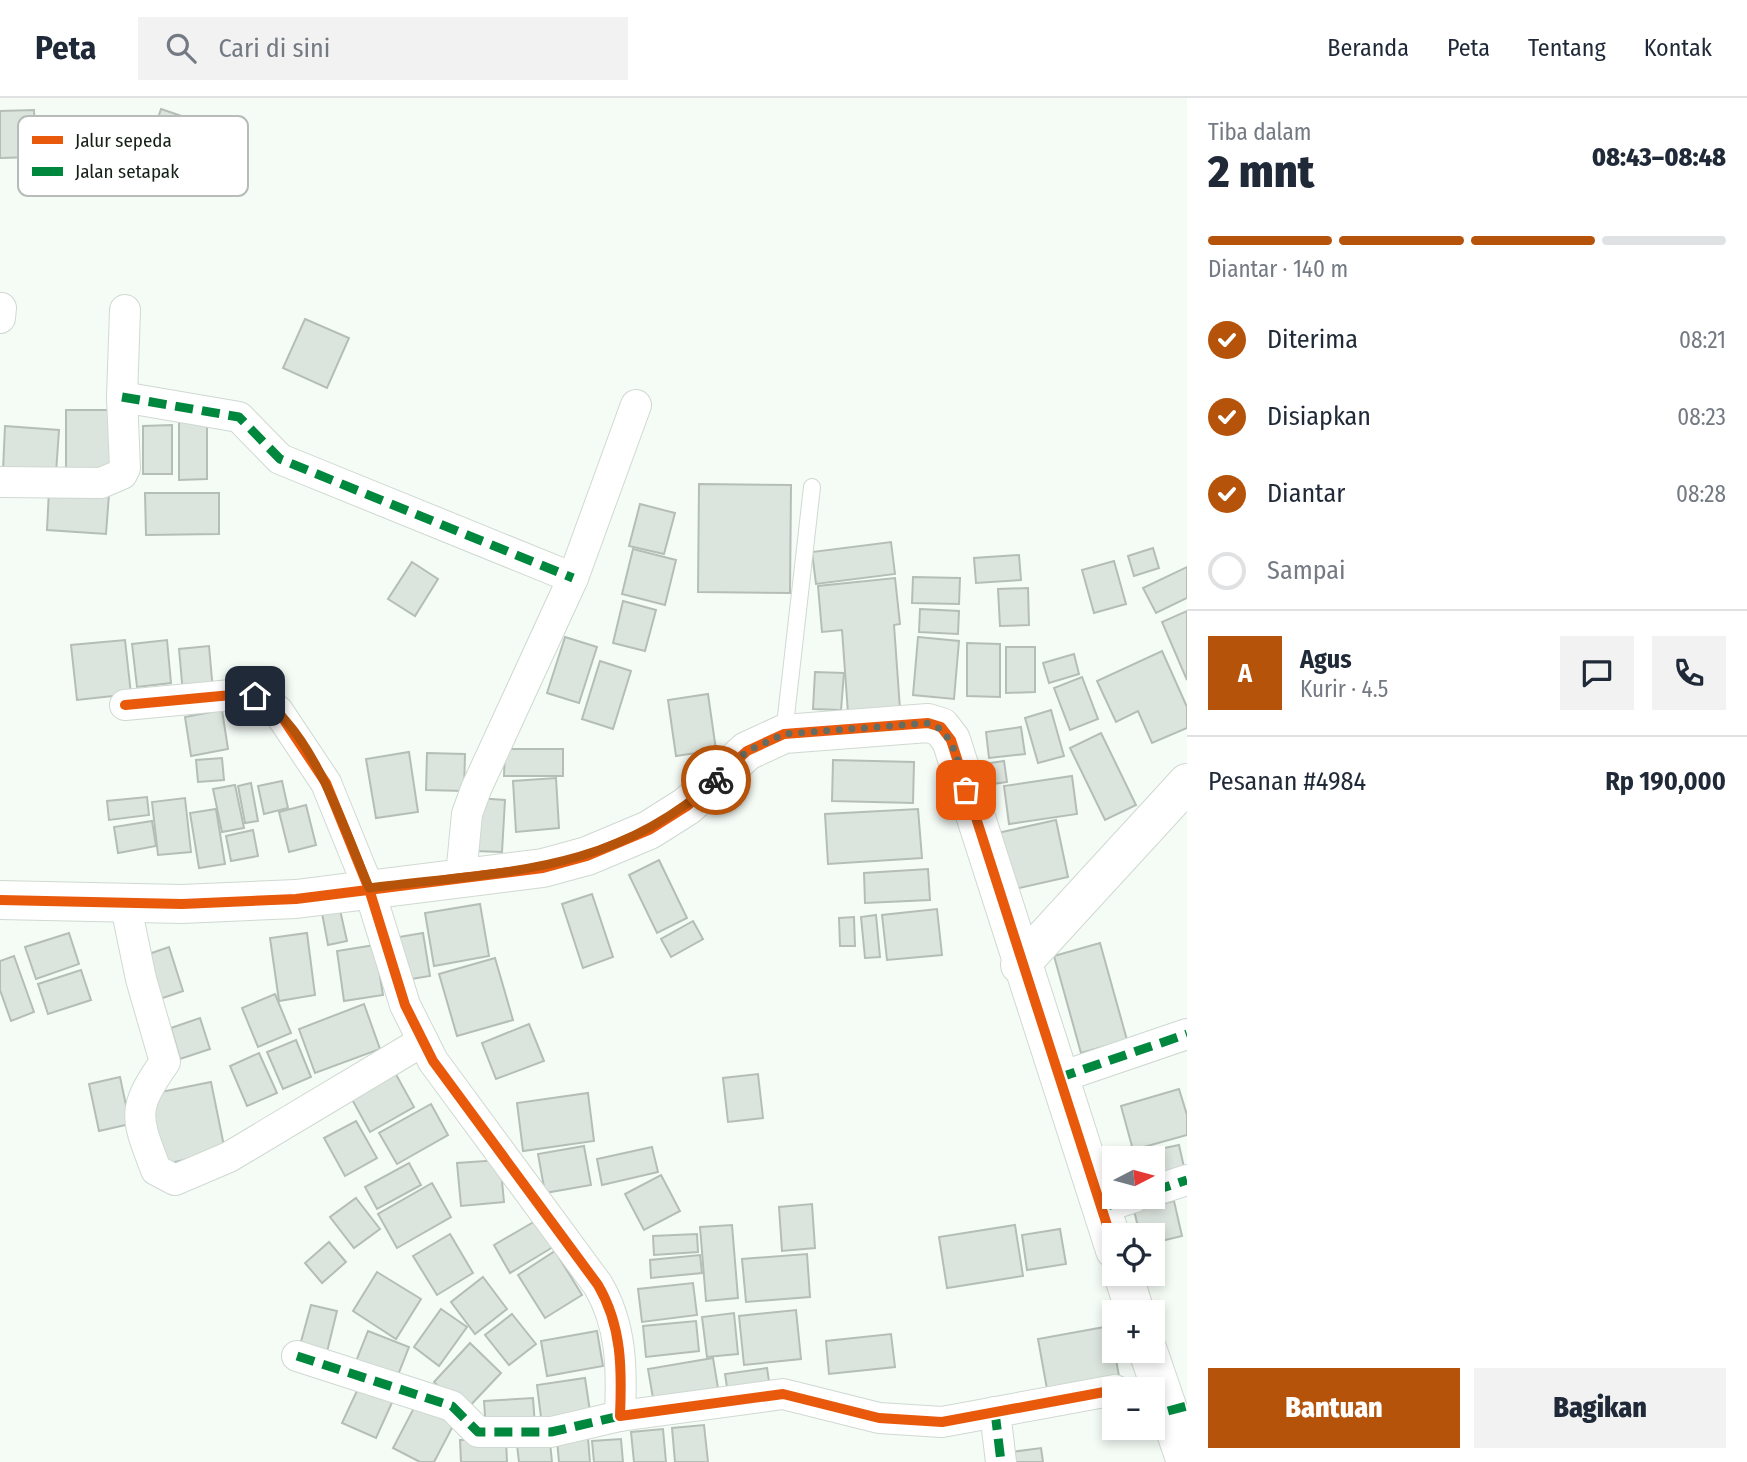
<!DOCTYPE html>
<html lang="id">
<meta charset="utf-8">
<style>
:root{--surface:#fff;--page:#f2f2f3;--text:#1f2937;--muted:#747a83;--line:#e0e1e3;--accent:#b45309}
body{margin:0;font-family:"Fira Sans Condensed",sans-serif;background:var(--page);color:var(--text);height:100vh;display:flex;flex-direction:column;font-size:26px;white-space:nowrap}
*{box-sizing:border-box;margin:0}
p{font-size:23px;color:var(--muted)}
.icon{flex:none;width:38px;height:38px;fill:none;stroke:currentColor;stroke-width:2;stroke-linecap:round;stroke-linejoin:round}
.map{position:relative;flex:1;overflow:hidden}
.drawer{display:flex;flex-direction:column;background:var(--surface);width:560px}
.drawer>*{flex:none}
.needle{width:46px;rotate:84deg}
.controls{position:absolute;left:1102px;top:1048px;display:grid;gap:14px}
.controls a{display:grid;place-items:center;width:63px;height:63px;border-radius:0px;background:var(--surface);box-shadow:0 4px 10px #0003;font-size:35px}
.pin{position:absolute;display:grid;place-items:center;width:60px;height:60px;color:#fff;margin:-30px;border-radius:14px;box-shadow:0 4px 10px #0006}
.courier{position:absolute;display:grid;place-items:center;width:70px;height:70px;margin:-35px;border:5px solid #b45309;border-radius:50%;background:#fff;color:#222;box-shadow:0 2px 9px #0007}
.summary em{font-style:normal;font-weight:800}
.summary div{display:flex;flex-direction:column-reverse}
.summary{display:flex;align-items:center;justify-content:space-between;height:119px;padding:0 21px}
h1{font-size:46px;font-weight:800;line-height:52px}
.bar{display:grid;grid-template-columns:repeat(4,1fr);gap:10px 7px;align-content:center;height:84px;padding:0 21px}
.bar i{height:9px;border-radius:5px;background:var(--line)}
.bar .current{background:var(--accent)}
.bar p{grid-column:span 4}
.line{display:flex;align-items:center;gap:18px;padding:0 21px;border-top:2px solid var(--line)}
.line div{flex:1}
.round{display:grid;place-items:center;flex:none;width:74px;height:74px;border-radius:0px;background:var(--page)}
ol{padding:0 21px;list-style:none}
li{display:flex;align-items:center;gap:21px;height:77px}
li p{margin-inline-start:auto}
li .icon{padding:7px;border-radius:50%;background:var(--accent);color:#fff;stroke-width:4}
li:last-child{color:var(--muted)}
li i{width:38px;height:38px;border:4px solid var(--line);border-radius:50%}
.button{display:flex;gap:14px;margin-top:auto;padding:14px 21px}
.button a{flex:1;height:80px;border-radius:0px;background:var(--accent);color:#fff;font-size:28px;font-weight:800;line-height:80px;text-align:center}
.button a+a{background:var(--page);color:var(--text)}
header{display:flex;align-items:center;gap:42px;box-sizing:border-box;height:98px;padding:0 35px;background:var(--surface);border-bottom:2px solid var(--line)}
header strong{font-size:33px}
nav{display:flex;gap:38px;margin-inline-start:auto;font-size:24px}
.search{width:490px;height:63px;background:var(--page);display:flex;align-items:center;gap:18px;box-sizing:border-box;padding:0 24px;border-radius:0px;color:var(--muted);font-size:26px}
main{display:flex;flex:1;min-height:0}
.map>svg:first-child{display:block}
.building{fill:#dce5dd;stroke:#b5beb6;stroke-width:2}
.lines{fill:none;stroke-linecap:round;stroke-linejoin:round}
.lane-casing{stroke:#cfd9d1;stroke-width:18}
.street-casing{stroke:#cfd9d1;stroke-width:32}
.secondary-casing{stroke:#cfd9d1;stroke-width:40}
.lane{stroke:#fefffe;stroke-width:16}
.street{stroke:#fefffe;stroke-width:30}
.secondary{stroke:#fefffe;stroke-width:38}
.quiet{stroke:#00873e;stroke-width:9;stroke-dasharray:18 9;stroke-linecap:butt}
.cycleway-casing{stroke:#fff;stroke-width:15}
.cycleway{stroke:#e8590c;stroke-width:10}
.done{stroke:#636d64;stroke-width:7;stroke-dasharray:0 12.6}
.route{stroke:#b45309;stroke-width:9}
.key{fill:#fff;stroke:#b8bcb9;stroke-width:2}
.key-label{font-size:19px;fill:#142016}
</style>
<header>
<strong>Peta</strong>
<div class="search"><svg class="icon" aria-label="search" viewBox="0 0 24 24"><circle cx="10" cy="10" r="6"/><path d="M15 15l6 6"/></svg>Cari di sini</div>
<nav><a>Beranda</a><a>Peta</a><a>Tentang</a><a>Kontak</a></nav>
</header>
<main>
<div class="map">
<svg width="1187" height="1364" viewBox="0 0 1187 1364">
<rect width="100%" height="100%" fill="#f5fcf6"/>
<g class="building">
<polygon points="161,11 202,25 188,70 146,57"/>
<polygon points="34,12 36,59 0,60 0,13"/>
<polygon points="305,221 349,240 327,290 283,270"/>
<rect x="66" y="312" width="52" height="64"/>
<polygon points="179,319 207,319 207,381 179,382"/>
<polygon points="172,327 172,376 143,376 143,328"/>
<polygon points="5,328 59,332 56,375 3,372"/>
<polygon points="699,386 791,387 790,495 698,494"/>
<polygon points="49,392 109,396 106,436 47,432"/>
<polygon points="145,395 219,395 219,436 146,437"/>
<polygon points="640,406 675,415 664,456 629,448"/>
<polygon points="891,444 895,476 816,486 812,454"/>
<polygon points="1153,450 1159,470 1134,478 1128,458"/>
<polygon points="633,451 676,462 665,507 622,496"/>
<polygon points="1019,457 1021,482 976,485 974,460"/>
<polygon points="1114,463 1126,506 1094,515 1082,472"/>
<polygon points="412,464 438,481 415,518 388,501"/>
<polygon points="1187,469 1187,500 1156,515 1143,490"/>
<polygon points="913,479 960,480 959,506 912,505"/>
<polygon points="895,480 900,526 894,527 900,611 848,615 842,532 822,534 818,488"/>
<polygon points="1028,490 1029,527 1000,528 998,491"/>
<polygon points="623,503 656,512 645,553 613,545"/>
<polygon points="920,511 959,513 958,536 919,534"/>
<polygon points="1187,513 1187,582 1162,524"/>
<polygon points="565,539 597,549 579,605 547,595"/>
<polygon points="918,539 959,543 954,601 913,597"/>
<polygon points="125,542 131,596 77,602 71,547"/>
<polygon points="167,542 171,585 137,589 132,546"/>
<polygon points="967,545 1000,546 1000,599 967,598"/>
<polygon points="209,548 213,593 183,596 179,551"/>
<polygon points="1006,549 1035,549 1035,594 1006,595"/>
<polygon points="1162,553 1187,609 1187,630 1152,645 1138,613 1116,624 1097,583"/>
<polygon points="1074,556 1079,576 1049,585 1043,565"/>
<polygon points="600,563 631,573 613,631 582,621"/>
<polygon points="815,574 844,575 841,612 813,611"/>
<polygon points="1082,579 1098,621 1070,632 1054,590"/>
<polygon points="708,596 716,652 676,658 668,602"/>
<polygon points="222,612 228,651 191,658 185,619"/>
<polygon points="1051,612 1064,658 1038,665 1025,620"/>
<polygon points="1021,629 1025,656 989,660 986,634"/>
<polygon points="1101,635 1136,707 1105,722 1070,650"/>
<polygon points="505,651 563,651 563,678 504,678"/>
<polygon points="409,654 418,714 376,720 366,661"/>
<polygon points="427,655 465,656 464,693 426,692"/>
<polygon points="222,660 224,682 198,684 196,662"/>
<polygon points="833,662 914,664 913,705 832,703"/>
<polygon points="1004,663 1007,684 979,688 977,667"/>
<polygon points="1072,678 1077,716 1009,726 1004,688"/>
<polygon points="556,680 559,730 516,734 513,683"/>
<polygon points="282,683 288,710 264,716 258,688"/>
<polygon points="251,685 258,723 245,725 238,688"/>
<polygon points="235,687 244,730 222,734 213,691"/>
<polygon points="147,699 149,717 109,722 107,703"/>
<polygon points="185,700 191,754 158,757 152,704"/>
<polygon points="477,700 505,702 502,754 474,753"/>
<polygon points="306,707 316,747 289,754 279,714"/>
<polygon points="216,711 225,766 199,770 190,715"/>
<polygon points="918,711 922,760 828,766 825,716"/>
<polygon points="1056,722 1068,779 1006,793 993,736"/>
<polygon points="152,723 156,748 118,755 114,729"/>
<polygon points="253,732 258,758 231,763 226,738"/>
<polygon points="659,762 687,820 657,835 629,777"/>
<polygon points="928,771 930,802 865,805 864,775"/>
<polygon points="592,796 613,859 583,870 562,806"/>
<polygon points="480,806 489,858 434,868 425,815"/>
<polygon points="937,811 942,857 887,862 882,817"/>
<polygon points="340,812 347,843 328,847 322,815"/>
<polygon points="876,817 880,859 865,860 861,819"/>
<polygon points="854,819 855,848 840,848 839,820"/>
<polygon points="693,823 703,841 671,859 661,841"/>
<polygon points="69,835 79,866 36,881 25,849"/>
<polygon points="307,835 315,897 279,903 270,840"/>
<polygon points="423,835 430,878 405,882 399,839"/>
<polygon points="1100,845 1127,942 1081,955 1054,858"/>
<polygon points="375,847 383,897 344,903 337,853"/>
<polygon points="169,849 183,893 157,902 143,858"/>
<polygon points="14,858 34,914 11,923 0,892 0,863"/>
<polygon points="495,860 513,922 457,938 439,876"/>
<polygon points="81,872 91,902 48,916 38,886"/>
<polygon points="275,896 291,935 258,949 242,910"/>
<polygon points="364,906 380,951 315,975 299,931"/>
<polygon points="200,920 210,951 180,961 171,930"/>
<polygon points="529,926 544,963 496,981 482,945"/>
<polygon points="296,942 311,979 283,991 267,954"/>
<polygon points="259,955 277,995 247,1008 230,968"/>
<polygon points="393,971 414,1009 370,1034 349,996"/>
<polygon points="758,976 763,1020 728,1024 723,980"/>
<polygon points="120,979 130,1026 99,1033 89,986"/>
<polygon points="211,984 225,1053 161,1067 146,997"/>
<polygon points="1179,991 1187,1017 1187,1037 1133,1052 1121,1008"/>
<polygon points="588,995 594,1043 523,1053 517,1005"/>
<polygon points="431,1006 448,1037 397,1066 379,1035"/>
<polygon points="356,1023 377,1060 345,1078 324,1040"/>
<polygon points="1179,1047 1186,1078 1153,1085 1153,1060 1116,1060"/>
<polygon points="584,1048 591,1087 545,1095 538,1056"/>
<polygon points="652,1049 658,1074 602,1087 597,1061"/>
<polygon points="1115,1061 1115,1093 1105,1063"/>
<polygon points="500,1062 504,1104 461,1108 457,1065"/>
<polygon points="409,1065 421,1087 377,1111 365,1089"/>
<polygon points="661,1077 680,1113 644,1132 625,1096"/>
<polygon points="432,1085 451,1119 397,1150 378,1116"/>
<polygon points="356,1100 380,1131 354,1150 330,1119"/>
<polygon points="1174,1103 1182,1138 1153,1145 1153,1138 1140,1138 1134,1112"/>
<polygon points="812,1106 815,1150 782,1153 779,1109"/>
<polygon points="537,1122 553,1149 510,1175 494,1147"/>
<polygon points="732,1127 738,1200 706,1203 700,1129"/>
<polygon points="1015,1127 1023,1178 947,1190 939,1139"/>
<polygon points="1060,1131 1066,1166 1027,1172 1022,1137"/>
<polygon points="450,1136 473,1175 437,1197 413,1158"/>
<polygon points="697,1136 698,1154 654,1157 653,1138"/>
<polygon points="329,1144 346,1164 322,1185 305,1165"/>
<polygon points="555,1153 582,1197 545,1220 518,1177"/>
<polygon points="807,1156 810,1199 746,1204 742,1161"/>
<polygon points="700,1157 702,1175 651,1180 650,1162"/>
<polygon points="377,1174 421,1201 396,1241 353,1213"/>
<polygon points="483,1179 507,1211 475,1236 451,1204"/>
<polygon points="693,1185 697,1217 642,1224 638,1191"/>
<polygon points="311,1207 337,1213 326,1258 299,1251"/>
<polygon points="441,1211 467,1229 439,1268 414,1249"/>
<polygon points="796,1212 801,1261 744,1267 739,1218"/>
<polygon points="734,1215 738,1256 707,1259 702,1219"/>
<polygon points="512,1216 536,1246 509,1267 485,1237"/>
<polygon points="696,1223 699,1253 646,1259 643,1228"/>
<polygon points="1110,1228 1119,1278 1047,1291 1038,1241"/>
<polygon points="368,1233 409,1249 394,1287 353,1271"/>
<polygon points="597,1233 603,1268 547,1278 541,1243"/>
<polygon points="891,1236 895,1269 829,1276 826,1243"/>
<polygon points="470,1245 501,1275 465,1313 434,1284"/>
<polygon points="713,1260 718,1290 653,1300 648,1271"/>
<polygon points="767,1270 770,1290 728,1296 725,1276"/>
<polygon points="585,1280 591,1320 542,1327 537,1287"/>
<polygon points="362,1282 395,1298 376,1340 342,1325"/>
<polygon points="533,1300 535,1328 486,1332 484,1303"/>
<polygon points="416,1306 454,1326 434,1364 420,1364 393,1350"/>
<polygon points="704,1327 708,1364 675,1364 672,1330"/>
<polygon points="663,1331 666,1364 634,1364 631,1334"/>
<polygon points="588,1340 590,1364 559,1364 557,1342"/>
<polygon points="506,1341 507,1364 461,1364 460,1342"/>
<polygon points="621,1341 623,1364 594,1364 592,1343"/>
<polygon points="550,1344 552,1364 519,1364 517,1347"/>
<polygon points="1041,1350 1043,1364 1006,1364 1004,1355"/>
</g>
<g class="lines">
<g class="lane-casing">
<polyline id="lane" points="784,636 812,389"/>
</g>
<g class="street-casing">
<g id="street">
<polyline points="0,220 1,210"/>
<polyline points="122,299 239,319 280,361 573,480"/>
<polyline points="0,384 101,385 122,376 125,370 122,299 125,212"/>
<path d="M 125,607 L 242,596 L 267,604 L 278,613 L 326,685 L 369,791 L 405,907 L 433,963 L 598,1187 C 622,1228 622,1271 620,1318 L 783,1296 L 879,1320 L 942,1324 L 1115,1292"/>
<polyline points="461,778 467,716 476,691 573,480 636,307"/>
<path d="M 125,804 L 141,881 L 165,964 C 131,1012 136,1019 156,1072 L 175,1082 L 229,1059 L 423,943"/>
<polyline points="1058,980 1187,936"/>
<polyline points="1153,1093 1187,1082"/>
<polyline points="1101,1110 1135,1099"/>
<polyline points="297,1258 452,1308 478,1334 551,1334 620,1318"/>
<polyline points="995,1314 1001,1364"/>
</g>
</g>
<g class="secondary-casing">
<g id="secondary">
<polyline points="0,802 182,806 296,801 543,770 587,758 649,732 687,708 747,653 784,636 928,625 941,629 951,642 1115,1152"/>
<polyline points="1020,867 1187,685"/>
<polyline points="1123,1176 1135,1214"/>
<polyline points="1148,1253 1186,1364"/>
</g>
</g>
<use href="#lane" class="lane"/>
<use href="#street" class="street"/>
<use href="#secondary" class="secondary"/>
<g class="quiet">
<polyline points="122,299 239,319 280,361 573,480"/>
<polyline points="1058,980 1187,936"/>
<polyline points="1153,1093 1187,1082"/>
<polyline points="1101,1110 1135,1099"/>
<polyline points="297,1258 452,1308 478,1334 551,1334 620,1318"/>
<polyline points="1118,1292 1158,1284"/>
<polyline points="1168,1313 1187,1308"/>
<polyline points="995,1314 1001,1364"/>
</g>
<g class="cycleway-casing">
<g id="cycleway">
<path d="M 125,607 L 242,596 L 267,604 L 278,613 L 326,685 L 369,791 L 405,907 L 433,963 L 598,1187 C 622,1228 622,1271 620,1318 L 783,1296 L 879,1320 L 942,1324 L 1115,1292"/>
<polyline points="0,802 182,806 296,801 543,770 587,758 649,732 687,708 747,653 784,636 928,625 941,629 951,642 1115,1152"/>
</g>
</g>
<use href="#cycleway" class="cycleway"/>
</g>
<g class="lines">
<path class="done" d="M 716,682 L 747,653 L 784,636 L 929,625 C 955,634 958,667 966,692"/>
<path class="route" d="M 255,598 C 311,625 346,735 369,790 C 501,773 611,777 716,682"/>
</g>
<rect x="18" y="18" width="230" height="80" rx="10" class="key"/>
<rect x="32" y="38" width="31" height="8" fill="#e8590c"/>
<rect x="32" y="69" width="31" height="9" fill="#00873e"/>
<g class="key-label">
<text x="75" y="49">Jalur sepeda</text>
<text x="75" y="80">Jalan setapak</text>
</g>
</svg>
<div class="controls">
<a><svg class="needle" viewBox="-14 -14 28 28"><path d="M0-13l5 13h-10z" fill="#e53935"/><path d="M0 13l5-13h-10z" fill="#747a83"/></svg></a>
<a><svg class="icon" aria-label="locate" viewBox="0 0 24 24"><circle cx="12" cy="12" r="6"/><path d="M12 2v4M12 18v4M2 12h4M18 12h4"/></svg></a>
<a>+</a>
<a>−</a>
</div>
<div class="pin" style="left:966px;top:692px;background:#ea580c"><svg class="icon" aria-label="bag" viewBox="0 0 24 24"><path d="M5 8h14l-1 12H6zM9 8a3 3 0 0 1 6 0"/></svg></div>
<div class="pin" style="left:255px;top:598px;background:#1f2937"><svg class="icon" aria-label="home" viewBox="0 0 24 24"><path d="M3 11l9-7 9 7M6 9v11h12V9"/></svg></div>
<div class="courier" style="left:716px;top:682px"><svg class="icon" aria-label="bike" viewBox="0 0 24 24"><circle cx="6" cy="16" r="4"/><circle cx="18" cy="16" r="4"/><path d="M6 16l4-8h5l3 8M10 8l3 8H6M13 5h3"/></svg></div>
</div>
<section class="drawer">
<div class="summary"><div><h1>2 mnt</h1><p>Tiba dalam</p></div><em>08:43–08:48</em></div>
<div class="bar"><i class="current"></i><i class="current"></i><i class="current"></i><i></i><p>Diantar · 140 m</p></div>
<ol>
<li><svg class="icon" aria-label="check" viewBox="0 0 24 24"><path d="M5 12l5 5 9-10"/></svg>Diterima<p>08:21</p></li>
<li><svg class="icon" aria-label="check" viewBox="0 0 24 24"><path d="M5 12l5 5 9-10"/></svg>Disiapkan<p>08:23</p></li>
<li><svg class="icon" aria-label="check" viewBox="0 0 24 24"><path d="M5 12l5 5 9-10"/></svg>Diantar<p>08:28</p></li>
<li><i></i>Sampai</li>
</ol>
<div class="line" style="height:126px"><b class="round" style="background:var(--accent);color:#fff">A</b><div><b>Agus</b><p>Kurir · 4.5</p></div><a class="round"><svg class="icon" aria-label="chat" viewBox="0 0 24 24"><path d="M4 5h16v11H9l-5 4z"/></svg></a><a class="round"><svg class="icon" aria-label="phone" viewBox="0 0 24 24"><path d="M5 4h4l2 5-3 2q2 4 5 5l2-3 5 2v4C11 20 4 13 5 4z"/></svg></a></div>
<div class="line" style="height:91px"><div>Pesanan #4984</div><b>Rp 190,000</b></div>
<div class="button"><a>Bantuan</a><a>Bagikan</a></div>
</section>
</main>
